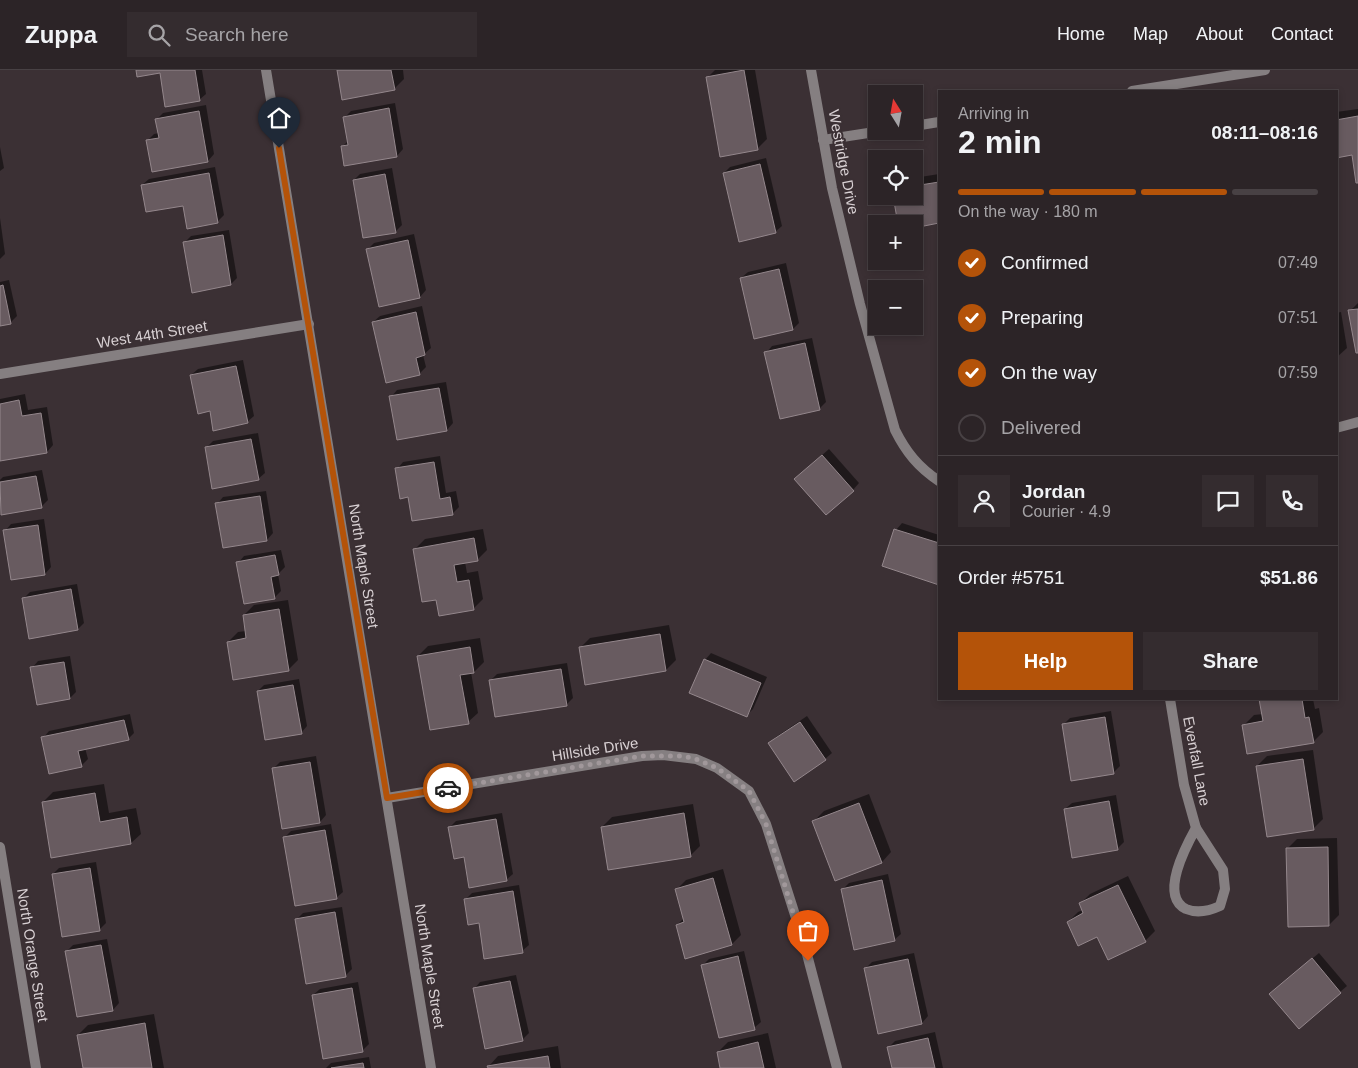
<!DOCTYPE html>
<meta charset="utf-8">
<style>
:root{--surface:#2c2427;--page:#342c2f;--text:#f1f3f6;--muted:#a6a4a7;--line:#484144;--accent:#b45309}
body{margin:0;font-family:Helvetica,sans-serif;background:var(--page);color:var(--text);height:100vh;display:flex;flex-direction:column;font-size:19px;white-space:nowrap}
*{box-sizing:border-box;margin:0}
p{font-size:16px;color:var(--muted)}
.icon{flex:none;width:28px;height:28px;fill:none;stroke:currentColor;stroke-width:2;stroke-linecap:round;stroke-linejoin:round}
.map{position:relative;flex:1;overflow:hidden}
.drawer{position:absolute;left:938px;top:20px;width:400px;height:610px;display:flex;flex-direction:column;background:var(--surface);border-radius:0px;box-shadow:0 2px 8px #0003,0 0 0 1px var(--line)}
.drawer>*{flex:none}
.needle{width:32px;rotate:349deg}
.fabs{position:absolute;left:868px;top:15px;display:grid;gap:10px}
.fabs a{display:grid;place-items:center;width:55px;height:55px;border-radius:0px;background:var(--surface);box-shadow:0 2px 8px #0003,0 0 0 1px var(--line);font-size:25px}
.pin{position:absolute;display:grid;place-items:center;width:42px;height:42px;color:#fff;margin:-51px -21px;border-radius:50% 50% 50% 0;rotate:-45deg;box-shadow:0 0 5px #0007}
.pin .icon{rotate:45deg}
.courier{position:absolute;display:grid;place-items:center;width:50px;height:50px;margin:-25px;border:4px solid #b45309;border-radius:50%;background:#fff;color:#222;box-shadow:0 1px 6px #0007}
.head em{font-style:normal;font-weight:600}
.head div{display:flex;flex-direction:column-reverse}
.head{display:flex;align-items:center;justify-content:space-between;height:85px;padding:0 20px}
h1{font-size:32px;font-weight:600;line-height:38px}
.bar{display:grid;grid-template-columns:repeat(4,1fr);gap:8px 5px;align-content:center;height:60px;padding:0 20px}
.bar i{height:6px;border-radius:4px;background:var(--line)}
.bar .selected{background:var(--accent)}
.bar p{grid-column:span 4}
.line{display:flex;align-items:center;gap:12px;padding:0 20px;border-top:1px solid var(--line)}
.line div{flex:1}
.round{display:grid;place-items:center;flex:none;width:52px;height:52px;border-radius:0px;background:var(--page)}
ol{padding:0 20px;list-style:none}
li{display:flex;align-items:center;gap:15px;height:55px}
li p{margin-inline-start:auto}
li .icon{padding:5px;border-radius:50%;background:var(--accent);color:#fff;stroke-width:4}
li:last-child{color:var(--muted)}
li i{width:28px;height:28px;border:2px solid var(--line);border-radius:50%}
.button{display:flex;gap:10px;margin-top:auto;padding:10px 20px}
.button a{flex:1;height:58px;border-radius:0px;background:var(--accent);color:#fff;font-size:20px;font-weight:600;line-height:58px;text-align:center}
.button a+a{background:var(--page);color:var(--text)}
header{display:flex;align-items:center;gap:30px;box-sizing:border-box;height:70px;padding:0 25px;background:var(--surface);border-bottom:1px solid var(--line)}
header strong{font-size:24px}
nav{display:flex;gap:28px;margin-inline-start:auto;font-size:18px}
.search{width:350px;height:45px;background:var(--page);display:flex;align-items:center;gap:12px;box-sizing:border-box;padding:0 18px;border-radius:0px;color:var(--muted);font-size:19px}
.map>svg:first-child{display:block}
.shadow{fill:#0007}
.building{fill:#685b60;stroke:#94878c}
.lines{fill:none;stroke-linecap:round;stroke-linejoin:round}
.street{stroke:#857f81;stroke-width:10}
.done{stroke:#a1989b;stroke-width:5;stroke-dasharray:0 9}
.route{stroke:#b45309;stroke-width:6}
.labels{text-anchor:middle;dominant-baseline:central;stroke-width:4;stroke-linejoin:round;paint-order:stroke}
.street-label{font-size:15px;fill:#d8d0d3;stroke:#3b3034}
</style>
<header>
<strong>Zuppa</strong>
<div class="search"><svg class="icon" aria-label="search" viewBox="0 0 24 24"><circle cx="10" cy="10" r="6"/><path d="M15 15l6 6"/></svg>Search here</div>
<nav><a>Home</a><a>Map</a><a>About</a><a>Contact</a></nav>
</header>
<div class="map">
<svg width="1358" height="998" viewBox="0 0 1358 998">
<rect width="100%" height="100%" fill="#3b3034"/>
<g class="shadow">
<polygon points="137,0 202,0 206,24 199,30 161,1"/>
<polygon points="338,0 403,0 404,9 394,19"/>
<polygon points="715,0 755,0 767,69 757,79 708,7"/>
<polygon points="395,33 403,79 397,86 345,95 342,77 349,70 345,47 351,41"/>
<polygon points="206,35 214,84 208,91 148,70 154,64 159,63 157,49 163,43"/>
<polygon points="1358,39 1358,111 1353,84 1336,87 1336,42"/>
<polygon points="0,77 4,98 0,101"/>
<polygon points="766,88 782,156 775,162 724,103 730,97"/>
<polygon points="215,97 224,145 217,152 184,134 142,115 149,109"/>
<polygon points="392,98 402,155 395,162 354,110 360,104"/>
<polygon points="939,104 939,152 914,156 914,108"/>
<polygon points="0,148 5,184 0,189"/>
<polygon points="229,160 237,208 231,214 184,173 191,166"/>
<polygon points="414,164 426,220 420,227 380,235 368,179 374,173"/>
<polygon points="786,193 799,253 793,259 741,208 748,202"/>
<polygon points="9,210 17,246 10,253 0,255 0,212"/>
<polygon points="1358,233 1358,281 1350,241"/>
<polygon points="422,236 431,278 423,285 426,297 419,304 373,252 380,246"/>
<polygon points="1341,242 1347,278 1336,288 1336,243"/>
<polygon points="812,268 826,332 820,338 780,347 766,283 772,276"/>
<polygon points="243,290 254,346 247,352 211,340 191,305 198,299"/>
<polygon points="446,312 453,353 447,360 398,368 391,327 397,320"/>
<polygon points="25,324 28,340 47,337 53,375 47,382 0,390 0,329"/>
<polygon points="258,363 265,403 258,409 206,378 213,371"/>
<polygon points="829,379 859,413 853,420 802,403"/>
<polygon points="440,386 446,423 456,421 459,437 452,444 409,426 397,399 403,392"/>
<polygon points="42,400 48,430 41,437 2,444 0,432 0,410 3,407"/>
<polygon points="266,421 273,463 267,470 217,434 223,427"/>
<polygon points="44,449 51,497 45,504 5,461 11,454"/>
<polygon points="902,453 939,465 939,513 896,460"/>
<polygon points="483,459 487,480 477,490 465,492 467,503 478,501 483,529 473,539 437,528 415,479 425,469"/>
<polygon points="281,480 285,497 278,504 281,521 274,528 238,493 244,486"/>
<polygon points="77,514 84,553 78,559 23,529 30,522"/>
<polygon points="288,530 298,590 288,600 228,572 238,562 246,561 244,545 254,535"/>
<polygon points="669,555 676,590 666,600 586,613 580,578 590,568"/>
<polygon points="480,568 484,592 474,602 471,602 478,643 468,652 418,586 428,576"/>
<polygon points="711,583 767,607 753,639 747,645 705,590"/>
<polygon points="70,586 76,622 70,628 32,598 38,591"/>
<polygon points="567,593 573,628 566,635 490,611 497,604"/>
<polygon points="299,609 307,656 301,663 258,621 264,615"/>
<polygon points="1261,629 1313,629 1315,639 1319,638 1323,662 1313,672 1244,655 1254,645 1263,644"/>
<polygon points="1111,641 1120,696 1113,703 1063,655 1070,648"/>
<polygon points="130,644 134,663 128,669 85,678 88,689 81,696 43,668 49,661"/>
<polygon points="807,646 832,683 825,689 794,710 769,674 776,667"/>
<polygon points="1313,680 1323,749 1313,759 1257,696 1267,686"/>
<polygon points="316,686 326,745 320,752 273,699 280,692"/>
<polygon points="104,714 109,743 136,738 141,764 131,773 43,732 53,722"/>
<polygon points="869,724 891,782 882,792 814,751 824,741"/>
<polygon points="1116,725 1124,772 1117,779 1065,739 1072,733"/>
<polygon points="693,734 700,776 690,786 602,757 612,747"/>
<polygon points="502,743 513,804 506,810 449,758 456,751"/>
<polygon points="331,754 343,822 336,828 284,768 291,761"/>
<polygon points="1337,768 1339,845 1329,855 1287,779 1297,769"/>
<polygon points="96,792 106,853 99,860 53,804 59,798"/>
<polygon points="723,799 741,865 732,874 677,855 684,848 676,820 686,810"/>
<polygon points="888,804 901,864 894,870 842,820 849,813"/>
<polygon points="1128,806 1155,861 1145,871 1097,865 1068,852 1078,842 1083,840 1080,834 1090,824"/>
<polygon points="519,815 529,875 522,881 466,829 472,823"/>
<polygon points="342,837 352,899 346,905 307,912 296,850 303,843"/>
<polygon points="107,869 119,933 113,940 66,882 73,875"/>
<polygon points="744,881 761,952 754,958 703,895 709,889"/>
<polygon points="914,883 928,946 922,953 865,899 872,892"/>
<polygon points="1319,883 1347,916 1299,957 1277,918"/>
<polygon points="516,905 529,963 522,970 474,919 480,912"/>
<polygon points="358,912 369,974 362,981 313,925 320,919"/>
<polygon points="154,944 164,998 84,998 78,965 88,955"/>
<polygon points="935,962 943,998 893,998 888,978 895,971"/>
<polygon points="768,963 776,998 722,998 718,982 728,972"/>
<polygon points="558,976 561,998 489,998 489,996 498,986"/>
<polygon points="369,987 371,998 326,998 331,993"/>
</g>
<g class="building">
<polygon points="136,0 195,0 200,31 165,37 160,3 137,7"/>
<polygon points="337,0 391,0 395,20 342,30"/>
<polygon points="744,0 758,80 720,87 706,7"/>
<polygon points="389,38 397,87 344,96 341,76 348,75 343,47"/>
<polygon points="199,41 208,92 152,102 146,70 159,68 155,49"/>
<polygon points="1358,46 1358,113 1356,113 1352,85 1336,88 1336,50"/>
<polygon points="760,94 776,163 739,172 723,103"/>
<polygon points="209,103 218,153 187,159 183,136 146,142 141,115"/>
<polygon points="385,104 396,163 363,168 353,110"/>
<polygon points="939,112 939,153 914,158 914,154 898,154 893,126 914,126 914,116"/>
<polygon points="223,165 231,215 192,223 183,172"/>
<polygon points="408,170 420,228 379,237 366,179"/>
<polygon points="779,199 793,260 754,269 740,208"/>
<polygon points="3,215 11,254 0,256 0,216"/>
<polygon points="1358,239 1358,283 1356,283 1348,240"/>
<polygon points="416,242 425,285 416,288 420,305 386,313 372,252"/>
<polygon points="805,273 820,340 780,349 764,282"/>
<polygon points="236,296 248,353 213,361 210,341 198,344 190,305"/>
<polygon points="439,318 447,361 397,370 389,326"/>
<polygon points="19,330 22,346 41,343 47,383 0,391 0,334"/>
<polygon points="251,369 259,410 212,419 205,377"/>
<polygon points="822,385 854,421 826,445 794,409"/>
<polygon points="434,392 440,429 450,427 453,445 412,451 408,427 400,429 395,398"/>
<polygon points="36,406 42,438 1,445 0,412"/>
<polygon points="260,426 267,471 223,478 215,433"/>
<polygon points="38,455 45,505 11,510 3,460"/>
<polygon points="894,459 939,473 939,515 882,496"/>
<polygon points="474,468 478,491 454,495 457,512 469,510 474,540 439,546 436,530 422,532 413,479"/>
<polygon points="275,485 279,505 271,507 275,529 244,534 236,492"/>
<polygon points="71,519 78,560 29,569 22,528"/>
<polygon points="279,539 289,601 233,610 227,572 246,568 243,545"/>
<polygon points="660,564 666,601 585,615 579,577"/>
<polygon points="470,577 474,603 460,605 469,654 430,660 417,586"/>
<polygon points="704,589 761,613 747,647 689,623"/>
<polygon points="64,592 70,629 37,635 30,597"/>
<polygon points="561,599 567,636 495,647 489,610"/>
<polygon points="293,615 302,664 265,670 257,621"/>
<polygon points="1259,629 1302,629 1305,648 1309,647 1314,673 1247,684 1242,655 1263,651"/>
<polygon points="1105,647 1114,704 1071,711 1062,654"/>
<polygon points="124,650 129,670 78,681 82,697 49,704 41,667"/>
<polygon points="800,652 826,690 794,712 768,673"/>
<polygon points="1303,689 1314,760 1267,767 1256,696"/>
<polygon points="310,692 320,753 282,759 272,698"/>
<polygon points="95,723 100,752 127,747 131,774 51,788 42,732"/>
<polygon points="1109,731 1118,780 1072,788 1064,739"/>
<polygon points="859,733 882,793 835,811 812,751"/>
<polygon points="684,743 691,787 608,800 601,757"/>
<polygon points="496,749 507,811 469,818 464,787 454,789 448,757"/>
<polygon points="325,760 337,829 295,836 283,767"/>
<polygon points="1328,777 1329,856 1288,857 1286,778"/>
<polygon points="90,798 100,861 62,867 52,804"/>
<polygon points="713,808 732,875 685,889 676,855 684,852 675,819"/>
<polygon points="882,810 895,871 854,880 841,819"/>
<polygon points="1118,815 1146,872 1108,890 1097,867 1078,876 1067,852 1083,843 1079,833"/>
<polygon points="513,821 523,883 484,889 479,853 468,855 464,829"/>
<polygon points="335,842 346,907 306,914 295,849"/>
<polygon points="101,875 113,941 77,947 65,881"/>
<polygon points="738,886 755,960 719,968 701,895"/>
<polygon points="1312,888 1341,923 1299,959 1269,924"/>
<polygon points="908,889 922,954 878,964 864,898"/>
<polygon points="510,911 523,971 485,979 473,918"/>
<polygon points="352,918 363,982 323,989 312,925"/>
<polygon points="145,953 152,998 83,998 77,965"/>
<polygon points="928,968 935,998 892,998 887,977"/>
<polygon points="758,972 764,998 720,998 717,982"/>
<polygon points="548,986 550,998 488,998 487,996"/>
<polygon points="363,993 364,998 331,998"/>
</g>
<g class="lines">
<g class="street">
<polyline points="266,0 431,998"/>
<path d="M 811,0 L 832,118 L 860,234 L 895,360 C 906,382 918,397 939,411"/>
<polyline points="1132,21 1265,0"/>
<polyline points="914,56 939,52"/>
<polyline points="823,70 881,61"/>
<polyline points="0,304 309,254"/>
<polyline points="1336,358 1358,352"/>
<polyline points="1170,629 1184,715 1196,758"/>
<polyline points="387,728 642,686 663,685 696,689 717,698 749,721 766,754 804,873 837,998"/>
<path d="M 1196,758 L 1223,800 L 1225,819 L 1220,836 C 1209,841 1198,844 1186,839 C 1159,826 1186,776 1196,758 Z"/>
<polyline points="0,777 36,998"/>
</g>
</g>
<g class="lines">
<polyline class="done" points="448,718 642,686 683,686 696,689 717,698 749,721 766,754 808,891"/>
<polyline class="route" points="279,78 387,728 448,718"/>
</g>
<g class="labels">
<g class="street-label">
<text transform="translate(844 92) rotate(79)">Westridge Drive</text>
<text transform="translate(152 264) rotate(-9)">West 44th Street</text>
<text transform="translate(364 496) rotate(81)">North Maple Street</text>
<text transform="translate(595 679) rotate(-9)">Hillside Drive</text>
<text transform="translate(1197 691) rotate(79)">Evenfall Lane</text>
<text transform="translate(33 885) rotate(81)">North Orange Street</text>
<text transform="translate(430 896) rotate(81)">North Maple Street</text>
</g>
</g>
</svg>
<div class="fabs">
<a><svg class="needle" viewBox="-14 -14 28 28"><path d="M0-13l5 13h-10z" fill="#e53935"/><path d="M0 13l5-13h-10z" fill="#a6a4a7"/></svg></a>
<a><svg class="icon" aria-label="locate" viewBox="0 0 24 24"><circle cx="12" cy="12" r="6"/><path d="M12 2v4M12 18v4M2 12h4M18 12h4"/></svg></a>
<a>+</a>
<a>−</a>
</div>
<div class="pin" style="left:808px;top:891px;background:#ea580c"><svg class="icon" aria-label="bag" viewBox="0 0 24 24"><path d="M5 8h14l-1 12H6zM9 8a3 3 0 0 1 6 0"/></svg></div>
<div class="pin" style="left:279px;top:78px;background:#1f2937"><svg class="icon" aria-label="home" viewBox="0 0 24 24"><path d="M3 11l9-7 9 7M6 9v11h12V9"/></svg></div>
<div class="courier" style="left:448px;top:718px"><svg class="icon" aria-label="car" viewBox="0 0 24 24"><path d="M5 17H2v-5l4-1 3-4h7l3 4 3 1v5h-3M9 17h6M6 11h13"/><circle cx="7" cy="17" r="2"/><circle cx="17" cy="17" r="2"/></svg></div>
<section class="drawer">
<div class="head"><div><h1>2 min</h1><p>Arriving in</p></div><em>08:11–08:16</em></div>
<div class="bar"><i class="selected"></i><i class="selected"></i><i class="selected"></i><i></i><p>On the way · 180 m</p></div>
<ol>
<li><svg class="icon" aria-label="check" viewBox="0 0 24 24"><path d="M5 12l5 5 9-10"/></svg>Confirmed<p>07:49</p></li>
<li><svg class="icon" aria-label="check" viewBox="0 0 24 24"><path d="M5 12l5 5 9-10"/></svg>Preparing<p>07:51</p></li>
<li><svg class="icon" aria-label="check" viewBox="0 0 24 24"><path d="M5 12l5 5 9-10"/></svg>On the way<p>07:59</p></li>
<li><i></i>Delivered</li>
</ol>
<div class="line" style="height:90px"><a class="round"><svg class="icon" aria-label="person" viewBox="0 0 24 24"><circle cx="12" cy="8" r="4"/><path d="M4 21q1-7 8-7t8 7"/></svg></a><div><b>Jordan</b><p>Courier · 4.9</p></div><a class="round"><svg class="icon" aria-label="chat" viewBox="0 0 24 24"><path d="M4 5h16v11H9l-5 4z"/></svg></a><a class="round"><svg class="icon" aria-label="phone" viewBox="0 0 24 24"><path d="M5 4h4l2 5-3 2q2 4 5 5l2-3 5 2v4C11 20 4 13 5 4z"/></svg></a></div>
<div class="line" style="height:65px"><div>Order #5751</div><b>$51.86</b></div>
<div class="button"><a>Help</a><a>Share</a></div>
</section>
</div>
